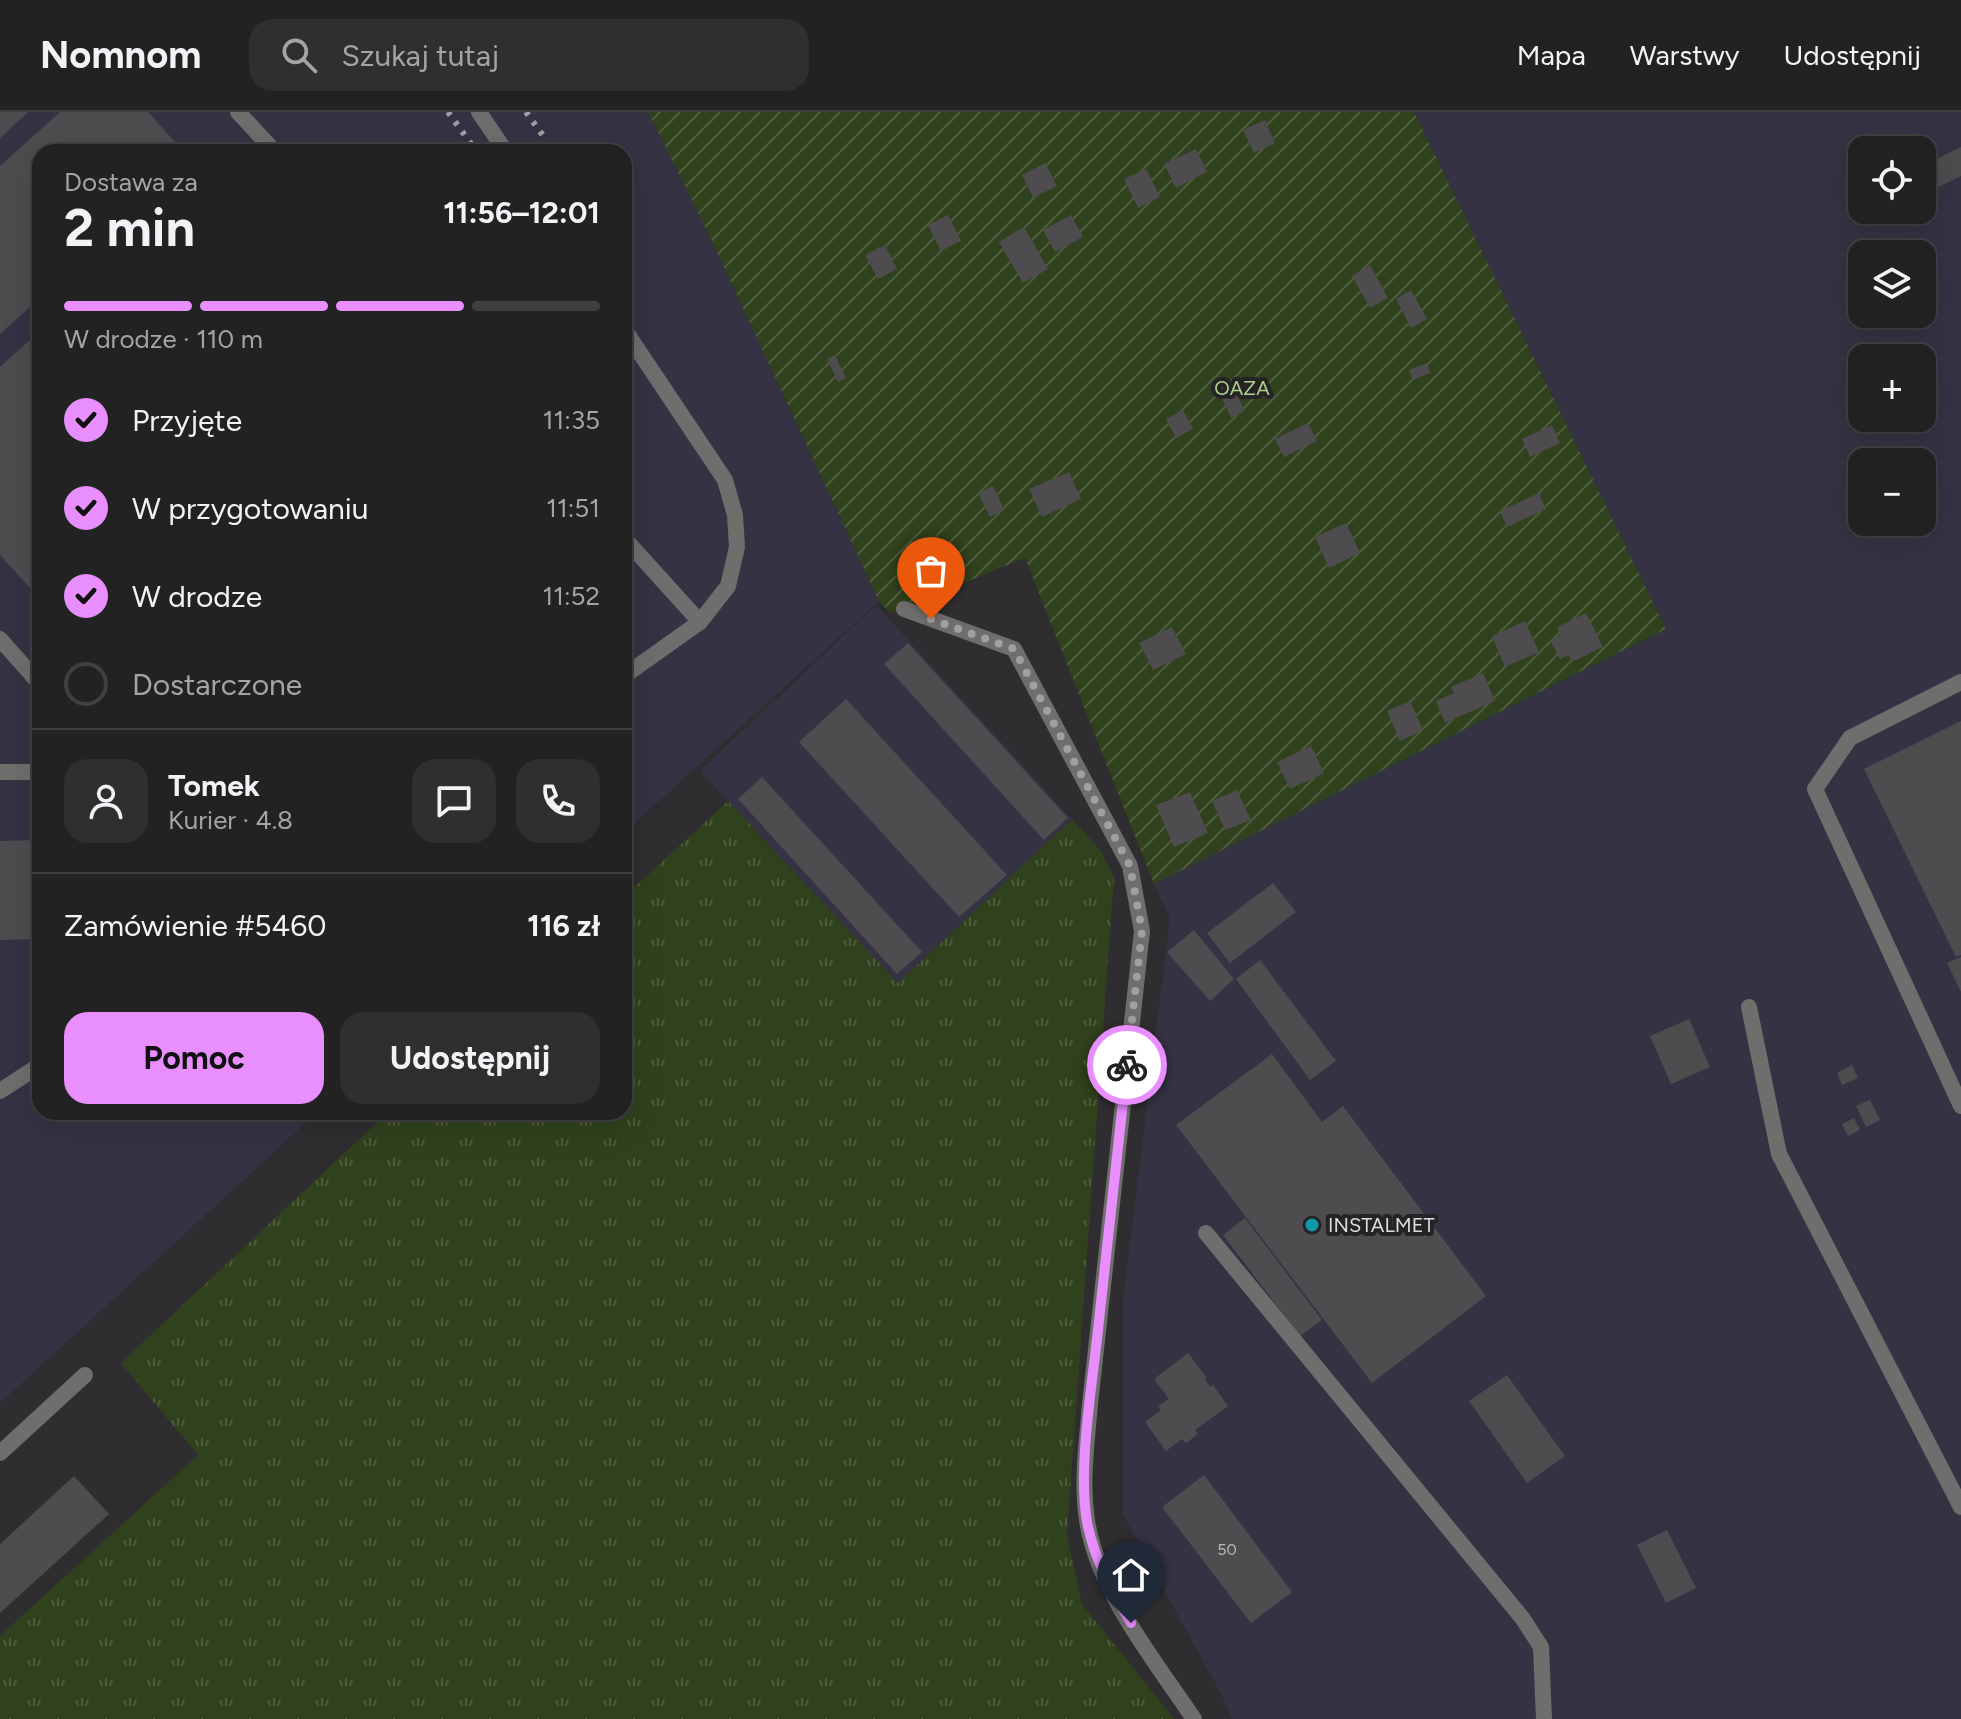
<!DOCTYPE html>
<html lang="pl">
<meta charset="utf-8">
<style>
:root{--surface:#232223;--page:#2f2f30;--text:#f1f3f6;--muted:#a3a4a6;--line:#403f41;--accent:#e88eff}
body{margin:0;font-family:Figtree,sans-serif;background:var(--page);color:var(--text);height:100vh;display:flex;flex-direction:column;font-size:30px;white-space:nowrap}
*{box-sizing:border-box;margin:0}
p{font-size:26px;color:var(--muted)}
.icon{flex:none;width:44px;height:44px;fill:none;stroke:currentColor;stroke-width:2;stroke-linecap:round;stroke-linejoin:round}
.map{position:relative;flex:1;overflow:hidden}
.details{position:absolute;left:32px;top:32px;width:600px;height:976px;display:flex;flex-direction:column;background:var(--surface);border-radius:24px;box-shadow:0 8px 32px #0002,0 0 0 2px var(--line)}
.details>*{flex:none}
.buttons{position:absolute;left:1848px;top:24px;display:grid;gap:16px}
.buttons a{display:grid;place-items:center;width:88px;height:88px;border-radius:16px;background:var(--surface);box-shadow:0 8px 32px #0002,0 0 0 2px var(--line);font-size:40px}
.pin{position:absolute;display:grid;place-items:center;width:68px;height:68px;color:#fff;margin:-82px -34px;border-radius:50% 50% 50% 0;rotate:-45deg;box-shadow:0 0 8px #0007}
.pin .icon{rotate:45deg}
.courier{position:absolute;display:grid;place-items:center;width:80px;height:80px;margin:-40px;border:6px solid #e88eff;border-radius:50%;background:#fff;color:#222;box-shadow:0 2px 10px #0007}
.overview em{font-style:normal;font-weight:700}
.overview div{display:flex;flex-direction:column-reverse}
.overview{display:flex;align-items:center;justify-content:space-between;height:136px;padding:0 32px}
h1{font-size:52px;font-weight:700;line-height:60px}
.bar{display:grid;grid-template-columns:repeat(4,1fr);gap:12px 8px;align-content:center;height:96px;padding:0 32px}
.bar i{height:10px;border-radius:6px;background:var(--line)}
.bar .current{background:var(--accent)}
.bar p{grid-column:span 4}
.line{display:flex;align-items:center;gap:20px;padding:0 32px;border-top:2px solid var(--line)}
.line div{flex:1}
.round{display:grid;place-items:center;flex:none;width:84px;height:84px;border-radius:24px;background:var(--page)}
ol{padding:0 32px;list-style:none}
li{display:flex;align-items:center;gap:24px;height:88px}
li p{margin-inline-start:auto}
li .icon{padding:8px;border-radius:50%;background:var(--accent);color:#111;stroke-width:4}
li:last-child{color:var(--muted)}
li i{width:44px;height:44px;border:4px solid var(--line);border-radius:50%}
.button{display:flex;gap:16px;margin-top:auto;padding:16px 32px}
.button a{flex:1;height:92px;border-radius:24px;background:var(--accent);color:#111;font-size:32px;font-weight:700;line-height:92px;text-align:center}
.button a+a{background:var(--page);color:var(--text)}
header{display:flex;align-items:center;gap:48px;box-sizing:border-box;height:112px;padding:0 40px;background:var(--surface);border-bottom:2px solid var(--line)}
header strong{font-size:38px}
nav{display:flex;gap:44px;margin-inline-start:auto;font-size:28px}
.search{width:560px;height:72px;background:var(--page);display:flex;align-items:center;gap:20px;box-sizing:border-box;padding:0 28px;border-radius:24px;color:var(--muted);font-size:30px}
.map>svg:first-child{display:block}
.industrial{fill:#353243;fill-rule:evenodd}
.grass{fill:url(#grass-tufts)}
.garden{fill:url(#garden-furrows)}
.building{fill:#4f4c4f}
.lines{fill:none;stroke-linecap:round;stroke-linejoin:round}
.service{stroke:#6f6e6c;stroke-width:16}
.rail{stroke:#a09ea0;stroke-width:6;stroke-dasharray:4 8;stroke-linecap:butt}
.done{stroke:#a19fa1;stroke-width:8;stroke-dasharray:0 14.4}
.route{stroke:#e88eff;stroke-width:10}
.culture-dot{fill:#0f9aa8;stroke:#252325;stroke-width:3}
.labels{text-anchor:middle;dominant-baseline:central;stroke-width:8;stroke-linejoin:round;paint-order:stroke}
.number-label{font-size:16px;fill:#bab8ba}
.park-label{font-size:20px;fill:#abce8a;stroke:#252325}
.poi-label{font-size:20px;fill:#dedcde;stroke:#252325;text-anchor:start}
</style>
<header>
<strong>Nomnom</strong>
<div class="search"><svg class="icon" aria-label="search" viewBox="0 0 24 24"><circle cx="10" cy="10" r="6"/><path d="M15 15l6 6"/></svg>Szukaj tutaj</div>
<nav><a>Mapa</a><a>Warstwy</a><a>Udostępnij</a></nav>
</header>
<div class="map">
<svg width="1961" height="1607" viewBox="0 0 1961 1607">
<defs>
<pattern id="grass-tufts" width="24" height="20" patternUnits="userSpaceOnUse" patternTransform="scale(2)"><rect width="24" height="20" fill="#30411d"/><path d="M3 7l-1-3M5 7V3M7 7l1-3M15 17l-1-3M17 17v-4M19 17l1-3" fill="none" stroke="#4e5c3d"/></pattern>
<pattern id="garden-furrows" width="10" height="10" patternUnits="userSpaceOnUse" patternTransform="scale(2)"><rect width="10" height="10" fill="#30411d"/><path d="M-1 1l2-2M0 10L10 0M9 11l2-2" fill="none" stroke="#4e5c3d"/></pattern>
</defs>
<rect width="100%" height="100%" fill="#2f2d2f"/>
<g class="industrial">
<polygon points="0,0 648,0 708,121 879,489 624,721 624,40 40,40 40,1000 318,1000 0,1291"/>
<path d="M 1414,0 L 1961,0 L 1961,1607 L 1232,1607 L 1221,1582 L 1123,1402 L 1123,1187 L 1170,807 L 1154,772 L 1665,516 ZM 1862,38 L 1922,38 L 1922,98 L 1862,98 ZM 1862,142 L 1922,142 L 1922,202 L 1862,202 ZM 1862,246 L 1922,246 L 1922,306 L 1862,306 ZM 1862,350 L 1922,350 L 1922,410 L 1862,410 Z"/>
<polygon points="876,493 1072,707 898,871 700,659"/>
</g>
<polygon class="grass" points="728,689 898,871 1072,707 1101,739 1114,765 1067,1423 1082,1492 1174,1607 0,1607 0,1524 198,1343 121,1251 388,1000 624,1000 624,785"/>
<polygon class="garden" points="648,0 1414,0 1666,517 1154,772 1025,446 890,501 879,489 708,121"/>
<g class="building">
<polygon points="0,0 28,0 0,26"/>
<polygon points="60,0 148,0 184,40 40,40 40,186 0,222 0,54"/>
<polygon points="1265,8 1275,31 1254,41 1243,18"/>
<polygon points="1961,35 1961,64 1922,83 1922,54"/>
<polygon points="1196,37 1207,60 1176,76 1164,52"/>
<polygon points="1045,51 1057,74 1033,86 1022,63"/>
<polygon points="1146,57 1160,85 1138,96 1124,67"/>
<polygon points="948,103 961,129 941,139 928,113"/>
<polygon points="1071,103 1083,125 1055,140 1043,118"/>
<polygon points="1024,115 1048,157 1023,171 999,130"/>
<polygon points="885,133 897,157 878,167 865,143"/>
<polygon points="1370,153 1388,186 1370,196 1352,164"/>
<polygon points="1411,178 1427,207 1411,216 1396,187"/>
<polygon points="40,219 40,487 0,443 0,255"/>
<polygon points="835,243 846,266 838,270 827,247"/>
<polygon points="1427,251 1430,261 1413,268 1409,258"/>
<polygon points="1236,280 1245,299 1231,306 1222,286"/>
<polygon points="1183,298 1193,317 1176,326 1166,307"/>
<polygon points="1308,311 1317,329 1284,345 1275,327"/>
<polygon points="1552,313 1560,331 1530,345 1522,327"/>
<polygon points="1069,360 1081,387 1042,405 1029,377"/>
<polygon points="993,374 1004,397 990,405 978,381"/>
<polygon points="1539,381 1546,397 1507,415 1500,399"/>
<polygon points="1346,411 1360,441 1329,456 1315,425"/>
<polygon points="1586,501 1603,535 1572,550 1569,543 1560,547 1550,528 1561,523 1557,515"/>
<polygon points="1525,509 1539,540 1505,555 1492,524"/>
<polygon points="1172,515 1186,542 1153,558 1139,531"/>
<polygon points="908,531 1068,706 1044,728 884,552"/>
<polygon points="1483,561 1495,589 1445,611 1436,589 1454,581 1451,575"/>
<polygon points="846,587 1007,763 959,805 799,630"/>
<polygon points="1410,589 1423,618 1400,629 1387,599"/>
<polygon points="1961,609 1961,843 1956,845 1864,657"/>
<polygon points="1311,634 1324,661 1290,677 1277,650"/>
<polygon points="762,665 922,840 897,862 738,687"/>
<polygon points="1237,678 1251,708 1225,718 1212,689"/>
<polygon points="1190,680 1208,721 1174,735 1156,693"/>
<polygon points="40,728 40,827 0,828 0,729"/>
<polygon points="1273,771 1296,800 1230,851 1207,821"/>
<polygon points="1194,818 1234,867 1210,889 1167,840"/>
<polygon points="1961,845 1961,880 1947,851"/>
<polygon points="1260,848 1336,949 1310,968 1236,867"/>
<polygon points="1689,907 1710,955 1671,972 1650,924"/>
<polygon points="1272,942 1322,1010 1343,994 1486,1184 1372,1271 1176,1013"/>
<polygon points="1852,953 1858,966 1842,973 1837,961"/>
<polygon points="1870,988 1880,1008 1866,1015 1856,994"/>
<polygon points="1854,1006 1860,1018 1848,1024 1842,1012"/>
<polygon points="1245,1106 1322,1208 1300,1224 1223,1123"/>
<polygon points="1188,1241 1207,1266 1205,1267 1210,1275 1213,1273 1228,1294 1195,1318 1198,1322 1186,1331 1182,1327 1166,1339 1145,1310 1161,1298 1158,1294 1169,1287 1154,1267"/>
<polygon points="1507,1263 1565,1344 1527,1371 1469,1289"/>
<polygon points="1204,1363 1292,1480 1251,1511 1162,1395"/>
<polygon points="74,1364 109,1402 0,1501 0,1432"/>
<polygon points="1667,1418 1696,1476 1666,1491 1637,1433"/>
</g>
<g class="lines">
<g class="service">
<polyline points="238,0 275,40"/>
<polyline points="479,0 506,40"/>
<polyline points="624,217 725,368 735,403 737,435 728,474 700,510"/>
<polyline points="624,426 700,510 624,564"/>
<path d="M 904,497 L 1014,537 L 1130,754 L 1142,819 L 1090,1292 C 1087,1330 1081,1370 1087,1408 C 1097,1478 1155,1549 1194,1607"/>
<polyline points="0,527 40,572"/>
<polyline points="1961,570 1850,626 1815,677 1961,994"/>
<polyline points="0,660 40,660"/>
<polyline points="1749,895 1779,1042 1961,1395"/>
<polyline points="0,979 40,953"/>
<polyline points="1206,1121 1523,1507 1541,1535 1544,1607"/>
<polyline points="0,1341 85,1263"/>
</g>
<g class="rail">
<polyline points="448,0 477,40"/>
<polyline points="526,0 544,25"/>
</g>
</g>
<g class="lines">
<polyline class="done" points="931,507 1014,537 1130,754 1142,819 1127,953"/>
<path class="route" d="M 1127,953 C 1117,1044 1107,1136 1097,1227 C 1091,1280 1078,1359 1087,1410 C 1094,1447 1112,1479 1131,1511"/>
</g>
<circle class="culture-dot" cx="1312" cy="1113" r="8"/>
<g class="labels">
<g class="number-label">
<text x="1227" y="1437">50</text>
</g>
<g class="park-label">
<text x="1242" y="276">OAZA</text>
</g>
<g class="poi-label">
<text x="1328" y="1113">INSTALMET</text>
</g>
</g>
</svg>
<div class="buttons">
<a><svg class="icon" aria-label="locate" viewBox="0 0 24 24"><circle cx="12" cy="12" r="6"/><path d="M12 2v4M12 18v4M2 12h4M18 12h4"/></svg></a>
<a><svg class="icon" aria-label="layers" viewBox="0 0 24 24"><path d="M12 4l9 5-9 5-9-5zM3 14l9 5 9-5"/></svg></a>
<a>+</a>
<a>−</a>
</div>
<div class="pin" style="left:931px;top:507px;background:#ea580c"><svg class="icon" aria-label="bag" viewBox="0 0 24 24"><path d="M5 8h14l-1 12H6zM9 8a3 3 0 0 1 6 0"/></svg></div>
<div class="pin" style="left:1131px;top:1511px;background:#1f2937"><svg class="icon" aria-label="home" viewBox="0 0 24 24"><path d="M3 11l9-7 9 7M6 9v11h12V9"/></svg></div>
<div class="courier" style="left:1127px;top:953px"><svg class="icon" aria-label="bike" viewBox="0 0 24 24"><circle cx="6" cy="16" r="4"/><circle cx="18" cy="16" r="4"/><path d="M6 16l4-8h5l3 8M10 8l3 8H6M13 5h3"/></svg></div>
<section class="details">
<div class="overview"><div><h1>2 min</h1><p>Dostawa za</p></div><em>11:56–12:01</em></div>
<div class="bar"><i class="current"></i><i class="current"></i><i class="current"></i><i></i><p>W drodze · 110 m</p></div>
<ol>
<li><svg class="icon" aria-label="check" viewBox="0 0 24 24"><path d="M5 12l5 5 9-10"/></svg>Przyjęte<p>11:35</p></li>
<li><svg class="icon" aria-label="check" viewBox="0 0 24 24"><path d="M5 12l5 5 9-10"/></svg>W przygotowaniu<p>11:51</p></li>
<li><svg class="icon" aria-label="check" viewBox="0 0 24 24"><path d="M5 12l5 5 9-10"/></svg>W drodze<p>11:52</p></li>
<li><i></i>Dostarczone</li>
</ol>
<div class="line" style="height:144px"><a class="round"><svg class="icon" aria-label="person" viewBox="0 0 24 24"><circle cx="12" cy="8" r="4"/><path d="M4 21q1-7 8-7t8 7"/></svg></a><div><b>Tomek</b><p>Kurier · 4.8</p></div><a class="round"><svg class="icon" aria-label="chat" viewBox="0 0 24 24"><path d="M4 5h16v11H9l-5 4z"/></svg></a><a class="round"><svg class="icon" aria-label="phone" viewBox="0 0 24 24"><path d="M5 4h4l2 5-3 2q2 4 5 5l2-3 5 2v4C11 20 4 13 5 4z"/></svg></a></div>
<div class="line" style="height:104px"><div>Zamówienie #5460</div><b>116 zł</b></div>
<div class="button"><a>Pomoc</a><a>Udostępnij</a></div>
</section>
</div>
